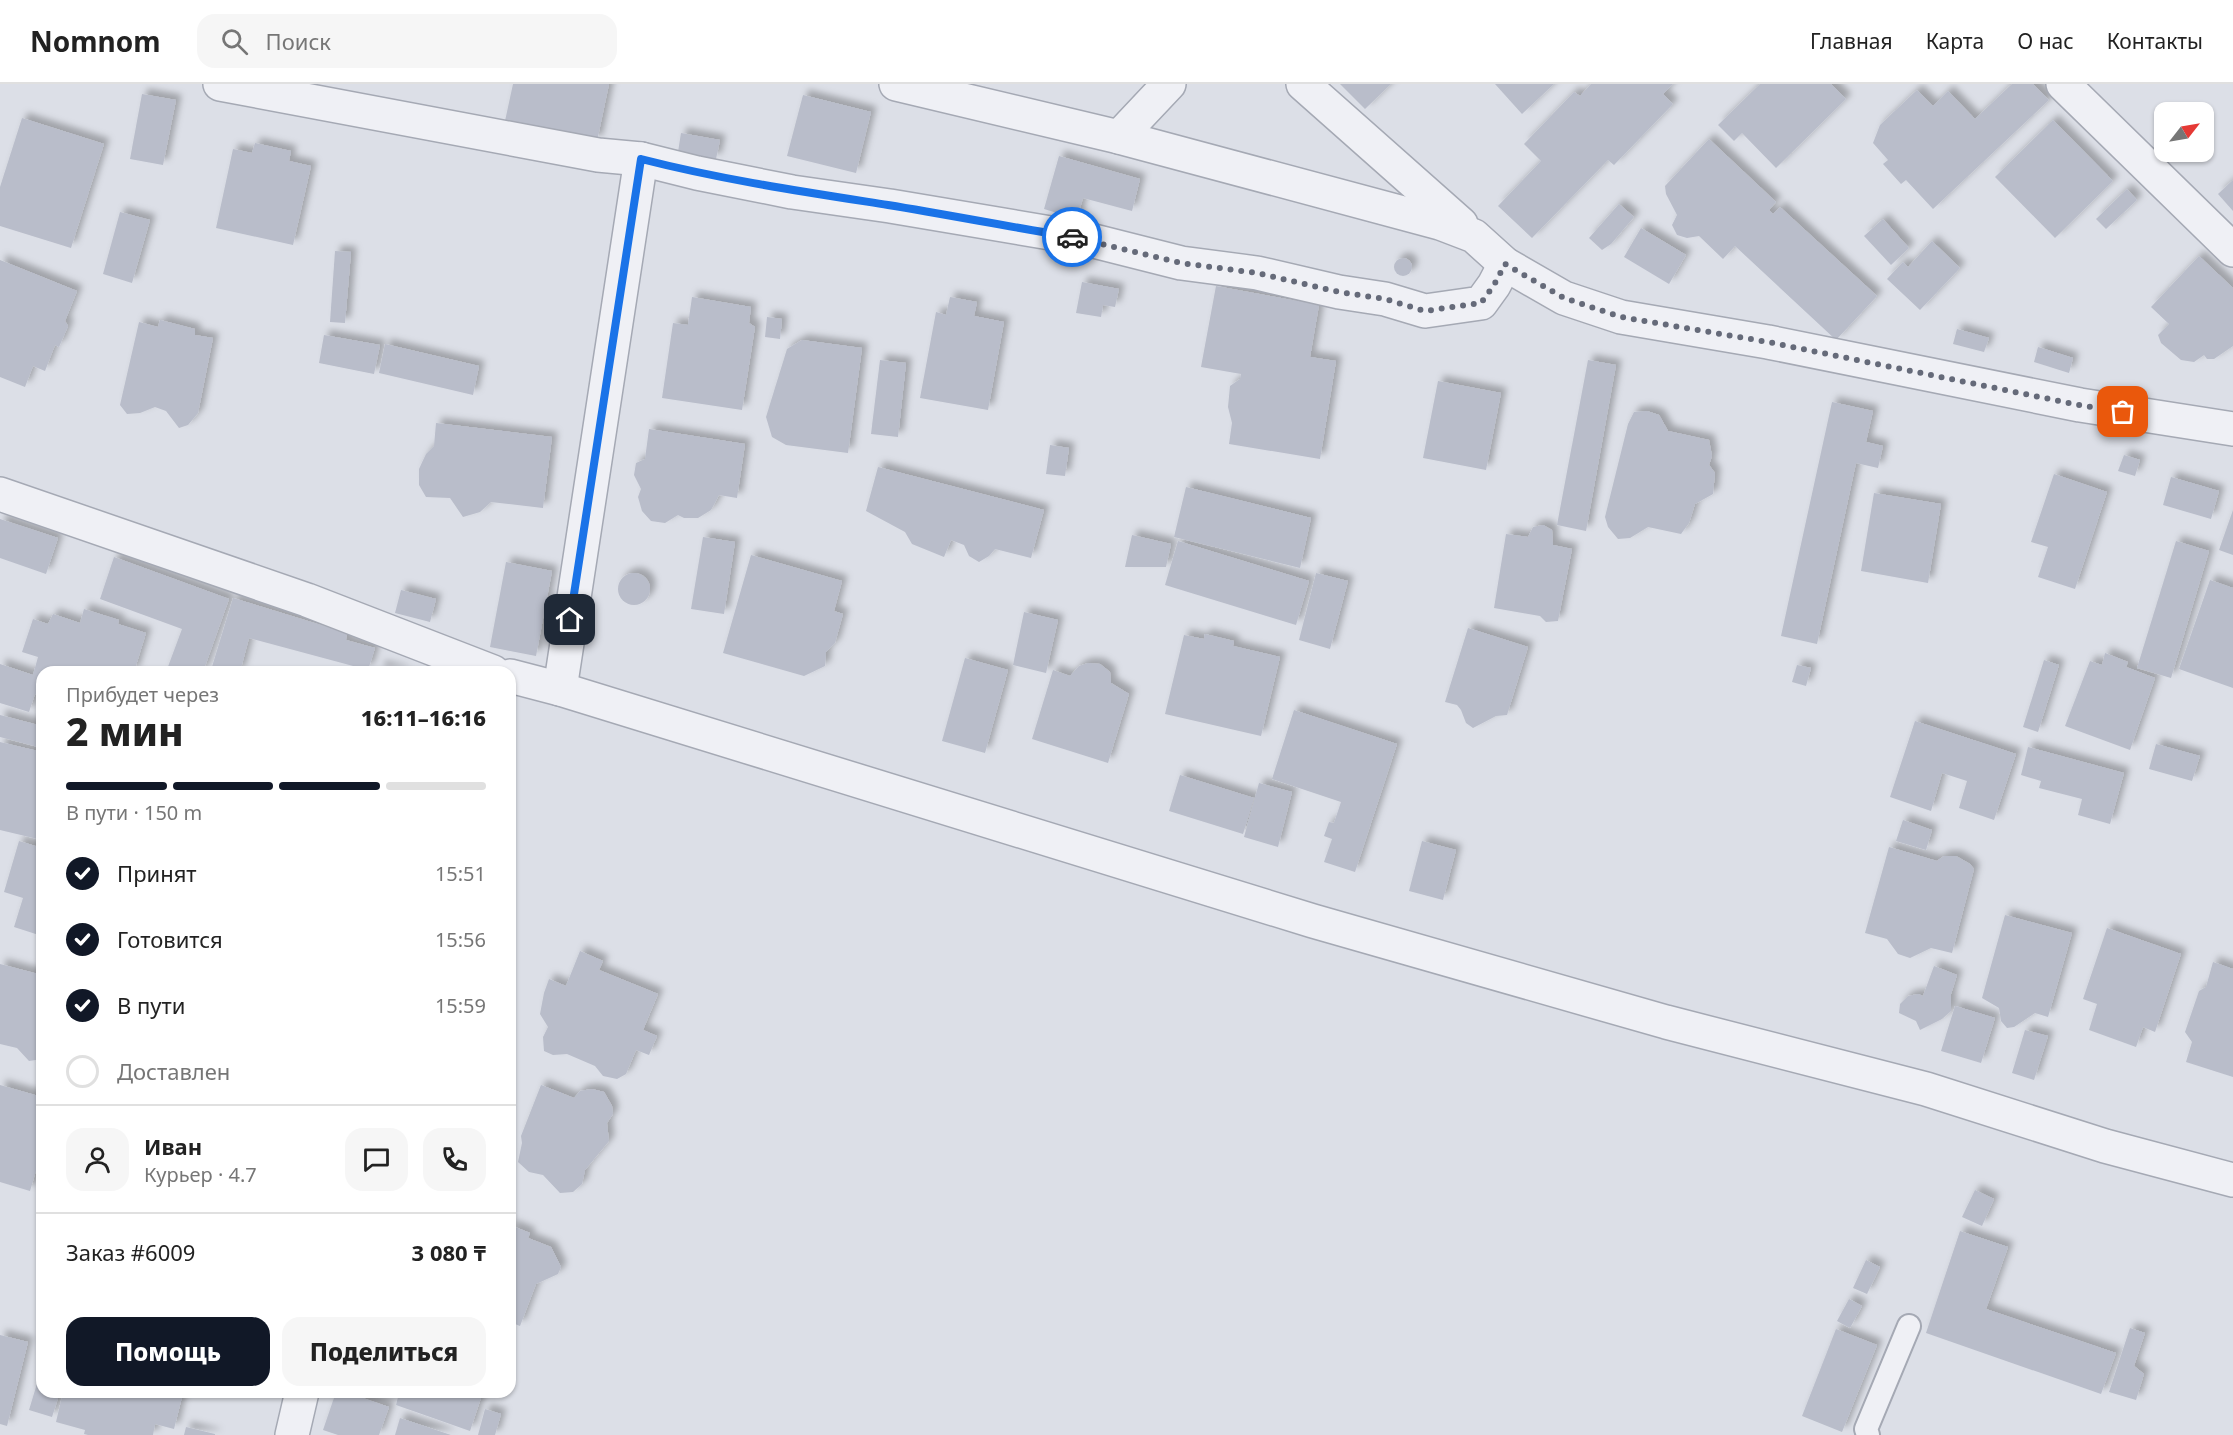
<!DOCTYPE html>
<html lang="ru">
<meta charset="utf-8">
<style>
:root{--surface:#fff;--page:#f6f6f6;--text:#222;--muted:#767676;--line:#e0e0e0;--accent:#111827}
body{margin:0;font-family:"Noto Sans",sans-serif;background:var(--page);color:var(--text);height:100vh;display:flex;flex-direction:column;font-size:22px;white-space:nowrap}
*{box-sizing:border-box;margin:0}
p{font-size:20px;color:var(--muted)}
.icon{flex:none;width:33px;height:33px;fill:none;stroke:currentColor;stroke-width:2;stroke-linecap:round;stroke-linejoin:round}
.map{position:relative;flex:1;overflow:hidden}
.details{position:absolute;left:36px;top:582px;width:480px;height:732px;display:flex;flex-direction:column;background:var(--surface);border-radius:18px;box-shadow:0 2px 4px #0004}
.details>*{flex:none}
.needle{width:39px;rotate:59deg}
.buttons{position:absolute;left:2154px;top:18px;display:grid;gap:12px}
.buttons a{display:grid;place-items:center;width:60px;height:60px;border-radius:12px;background:var(--surface);box-shadow:0 2px 4px #0004;font-size:30px}
.pin{position:absolute;display:grid;place-items:center;width:51px;height:51px;color:#fff;margin:-26px;border-radius:12px;box-shadow:0 3px 9px #0006}
.courier{position:absolute;display:grid;place-items:center;width:60px;height:60px;margin:-30px;border:4px solid #1a73e8;border-radius:50%;background:#fff;color:#222;box-shadow:0 2px 8px #0007}
.head em{font-style:normal;font-weight:800}
.head div{display:flex;flex-direction:column-reverse}
.head{display:flex;align-items:center;justify-content:space-between;height:102px;padding:0 30px}
h1{font-size:39px;font-weight:800;line-height:45px}
.bar{display:grid;grid-template-columns:repeat(4,1fr);gap:9px 6px;align-content:center;height:72px;padding:0 30px}
.bar i{height:8px;border-radius:4px;background:var(--line)}
.bar .current{background:var(--accent)}
.bar p{grid-column:span 4}
.line{display:flex;align-items:center;gap:15px;padding:0 30px;border-top:2px solid var(--line)}
.line div{flex:1}
.round{display:grid;place-items:center;flex:none;width:63px;height:63px;border-radius:18px;background:var(--page)}
ol{padding:0 30px;list-style:none}
li{display:flex;align-items:center;gap:18px;height:66px}
li p{margin-inline-start:auto}
li .icon{padding:6px;border-radius:50%;background:var(--accent);color:#fff;stroke-width:4}
li:last-child{color:var(--muted)}
li i{width:33px;height:33px;border:3px solid var(--line);border-radius:50%}
.action{display:flex;gap:12px;margin-top:auto;padding:12px 30px}
.action a{flex:1;height:69px;border-radius:18px;background:var(--accent);color:#fff;font-size:24px;font-weight:800;line-height:69px;text-align:center}
.action a+a{background:var(--page);color:var(--text)}
header{display:flex;align-items:center;gap:36px;box-sizing:border-box;height:84px;padding:0 30px;background:var(--surface);border-bottom:2px solid var(--line)}
header strong{font-size:28px}
nav{display:flex;gap:33px;margin-inline-start:auto;font-size:21px}
.search{width:420px;height:54px;background:var(--page);display:flex;align-items:center;gap:15px;box-sizing:border-box;padding:0 21px;border-radius:18px;color:var(--muted);font-size:22px}
.map>svg:first-child{display:block}
.building{fill:#b9bdca;filter:url(#shadow)}
.lines{fill:none;stroke-linecap:round;stroke-linejoin:round}
.service-casing{stroke:#a5a9b4;stroke-width:26}
.minor-casing{stroke:#a5a9b4;stroke-width:36}
.service{stroke:#eff0f5;stroke-width:22}
.minor{stroke:#eff0f5;stroke-width:33}
.done{stroke:#656a79;stroke-width:6;stroke-dasharray:0 10.8}
.route{stroke:#1a73e8;stroke-width:8}
</style>
<header>
<strong>Nomnom</strong>
<div class="search"><svg class="icon" aria-label="search" viewBox="0 0 24 24"><circle cx="10" cy="10" r="6"/><path d="M15 15l6 6"/></svg>Поиск</div>
<nav><a>Главная</a><a>Карта</a><a>О нас</a><a>Контакты</a></nav>
</header>
<div class="map">
<svg width="2233" height="1351" viewBox="0 0 2233 1351">
<defs>
<filter id="shadow"><feDropShadow dx="5.5" dy="-5.5" stdDeviation="3" flood-color="#0004"/></filter>
</defs>
<rect width="100%" height="100%" fill="#dcdfe7"/>
<g class="building">
<polygon points="513,0 609,0 597,57 505,37"/>
<polygon points="1340,0 1391,0 1365,25"/>
<polygon points="1495,0 1554,0 1522,30"/>
<polygon points="1591,0 1673,0 1663,10 1673,20 1614,81 1608,76 1532,154 1498,122 1541,77 1524,60 1574,8 1580,12"/>
<polygon points="1760,0 1831,0 1846,15 1776,84 1742,49 1734,57 1718,41"/>
<polygon points="2012,0 2033,0 2049,16 1933,125 1906,96 1901,100 1883,80 1888,76 1873,59 1880,41 1917,6 1933,22 1948,7 1975,35"/>
<polygon points="142,10 176,16 163,81 130,75"/>
<polygon points="803,11 871,28 856,89 787,72"/>
<polygon points="22,34 104,60 71,164 0,142 0,103"/>
<polygon points="2053,36 2113,97 2055,154 1995,93"/>
<polygon points="681,49 720,56 716,75 678,68"/>
<polygon points="1709,55 1776,118 1769,126 1773,130 1780,123 1877,212 1836,256 1735,162 1723,175 1699,152 1687,154 1677,151 1672,141 1677,131 1666,110 1665,102"/>
<polygon points="255,59 291,67 289,77 311,82 293,161 216,144 233,65 252,69"/>
<polygon points="1059,72 1140,95 1132,127 1083,114 1077,135 1044,125"/>
<polygon points="2233,96 2233,127 2218,110"/>
<polygon points="2127,105 2137,116 2106,145 2096,135"/>
<polygon points="1619,120 1634,133 1611,160 1602,166 1589,154"/>
<polygon points="120,128 150,136 132,199 103,190"/>
<polygon points="1883,135 1909,164 1891,181 1864,152"/>
<polygon points="1641,144 1686,171 1669,200 1624,173"/>
<polygon points="1932,157 1960,184 1920,226 1887,195 1903,178 1908,183"/>
<polygon points="335,167 351,168 345,239 330,238"/>
<polygon points="2199,172 2233,204 2233,262 2214,275 2207,275 2204,271 2194,278 2181,276 2161,259 2158,251 2169,240 2151,223"/>
<circle cx="1403" cy="183" r="9"/>
<polygon points="0,176 77,207 65,237 68,242 59,263 55,261 45,287 33,282 25,303 0,293"/>
<polygon points="1082,198 1119,205 1115,223 1103,221 1101,233 1076,229"/>
<polygon points="1216,202 1319,221 1310,273 1336,277 1320,375 1229,360 1232,339 1228,323 1230,302 1240,295 1241,290 1201,283"/>
<polygon points="692,213 751,223 749,239 755,243 742,326 662,314 673,239 688,241"/>
<polygon points="950,213 977,218 974,232 1004,238 988,326 920,314 936,228 946,231"/>
<polygon points="767,233 782,235 780,255 765,253"/>
<polygon points="160,236 195,245 195,251 213,254 198,329 188,341 179,344 166,327 155,323 140,329 127,330 120,321 139,238 158,243"/>
<polygon points="1957,245 1989,254 1984,268 1953,260"/>
<polygon points="324,251 380,261 374,290 319,279"/>
<polygon points="802,256 862,264 848,369 786,361 772,353 766,333 787,265"/>
<polygon points="385,260 479,282 473,311 379,289"/>
<polygon points="2038,263 2073,274 2069,289 2034,278"/>
<polygon points="880,276 906,279 898,353 871,350"/>
<polygon points="1588,276 1616,281 1586,447 1557,441"/>
<polygon points="1438,297 1501,309 1486,386 1423,374"/>
<polygon points="1832,318 1873,327 1866,358 1883,362 1878,384 1856,379 1817,560 1781,552"/>
<polygon points="1647,327 1659,331 1668,347 1709,356 1712,372 1709,381 1715,389 1713,410 1695,420 1689,439 1681,450 1648,443 1630,454 1618,455 1608,443 1605,433 1628,340 1634,328"/>
<polygon points="436,339 552,353 543,424 491,418 480,428 463,433 450,414 426,413 419,401 419,385 426,370 434,362"/>
<polygon points="649,345 745,360 737,414 719,411 711,426 698,434 684,434 678,431 665,439 651,437 642,427 638,413 641,405 634,391 636,379 645,375"/>
<polygon points="1050,361 1069,364 1065,392 1046,390"/>
<polygon points="2124,371 2140,376 2135,392 2118,387"/>
<polygon points="878,383 1044,426 1031,474 995,465 989,472 979,478 969,472 964,461 951,456 944,473 912,460 905,448 866,427"/>
<polygon points="2054,390 2107,408 2075,505 2038,493 2048,463 2031,458"/>
<polygon points="2171,393 2219,407 2211,435 2163,421"/>
<polygon points="1186,403 1311,434 1300,484 1174,453"/>
<polygon points="1874,409 1941,420 1928,499 1861,487"/>
<polygon points="2233,426 2233,471 2219,466"/>
<polygon points="0,435 58,454 46,490 0,474"/>
<polygon points="1543,441 1552,446 1553,461 1572,465 1558,537 1546,538 1540,532 1494,524 1506,450 1528,453 1533,443"/>
<polygon points="1132,451 1171,460 1166,483 1125,483"/>
<polygon points="703,453 735,458 724,530 691,525"/>
<polygon points="1178,457 1309,497 1296,541 1165,501"/>
<polygon points="2176,457 2209,467 2171,594 2137,584"/>
<polygon points="751,471 842,497 834,527 843,530 835,559 826,568 825,582 804,592 723,569"/>
<polygon points="114,473 229,515 203,588 166,588 182,545 100,515"/>
<polygon points="506,478 552,487 536,572 490,563"/>
<circle cx="634" cy="505" r="16"/>
<polygon points="1316,489 1348,497 1330,565 1299,556"/>
<polygon points="2210,496 2233,504 2233,604 2179,585"/>
<polygon points="401,506 436,515 430,538 395,529"/>
<polygon points="233,514 347,549 346,556 375,564 368,586 249,554 240,588 213,588 211,586"/>
<polygon points="84,525 119,536 118,540 146,549 134,588 42,588 42,612 35,610 29,628 0,619 0,580 33,591 38,573 22,568 33,535 48,540 53,530 80,539"/>
<polygon points="1024,528 1058,536 1046,589 1013,581"/>
<polygon points="1468,544 1528,563 1507,631 1496,632 1473,644 1466,639 1461,626 1457,621 1445,618"/>
<polygon points="1205,550 1234,557 1233,562 1280,573 1261,652 1165,630 1184,551 1204,555"/>
<polygon points="2105,569 2128,578 2126,583 2155,594 2130,666 2065,642 2090,577 2102,581"/>
<polygon points="965,574 1008,586 985,669 942,657"/>
<polygon points="2044,576 2059,581 2038,648 2023,643"/>
<polygon points="1088,579 1100,580 1110,588 1111,599 1129,610 1108,679 1032,655 1053,586 1070,592 1079,582"/>
<polygon points="1797,581 1811,584 1806,602 1792,598"/>
<polygon points="380,582 404,587 404,588 378,588"/>
<polygon points="1294,626 1397,660 1355,788 1324,778 1332,755 1324,752 1329,738 1334,739 1341,718 1272,695"/>
<polygon points="0,631 42,642 42,664 0,653"/>
<polygon points="1915,637 2016,670 1994,736 1959,724 1967,697 1942,689 1931,727 1890,713"/>
<polygon points="0,658 42,668 42,756 0,746"/>
<polygon points="2156,660 2200,672 2192,697 2149,685"/>
<polygon points="2028,663 2124,689 2110,740 2078,731 2082,715 2039,704 2041,697 2021,691"/>
<polygon points="1180,691 1254,714 1243,750 1169,727"/>
<polygon points="1259,699 1292,708 1278,763 1244,753"/>
<polygon points="1903,736 1932,746 1926,766 1896,757"/>
<polygon points="19,757 42,764 42,852 14,843 23,814 4,808"/>
<polygon points="1422,757 1456,766 1443,816 1409,807"/>
<polygon points="1889,763 1937,777 1944,772 1956,772 1970,780 1974,785 1952,869 1931,864 1910,874 1898,870 1887,855 1865,849"/>
<polygon points="2005,831 2072,849 2048,933 2035,929 2014,943 2007,944 2001,937 1999,924 1982,914"/>
<polygon points="2107,844 2181,870 2155,948 2143,943 2136,963 2089,946 2097,920 2083,915"/>
<polygon points="580,867 603,877 599,886 658,910 643,946 657,952 649,971 636,966 626,990 617,995 603,992 595,982 567,970 553,971 544,967 543,953 548,943 540,930 544,909 549,895 566,902"/>
<polygon points="2213,878 2233,885 2233,993 2186,978 2192,958 2185,948 2199,907 2206,903"/>
<polygon points="0,880 42,891 42,975 29,977 17,964 0,960"/>
<polygon points="1934,882 1957,891 1951,910 1951,927 1942,935 1920,946 1916,937 1899,929 1900,920 1908,912 1918,910 1923,912"/>
<polygon points="1955,922 1995,934 1981,979 1941,967"/>
<polygon points="2025,946 2048,952 2034,996 2012,989"/>
<polygon points="0,1001 42,1013 42,1074 40,1073 30,1107 0,1098"/>
<polygon points="541,1001 574,1014 580,1007 592,1005 604,1008 612,1022 613,1030 607,1039 609,1057 585,1086 582,1100 573,1108 560,1109 543,1091 529,1088 518,1078 522,1059 521,1052"/>
<polygon points="1975,1106 1994,1115 1982,1142 1962,1133"/>
<polygon points="510,1141 530,1149 528,1154 551,1163 561,1183 558,1190 536,1200 520,1242 510,1238"/>
<polygon points="1960,1147 2008,1163 1986,1225 2116,1269 2101,1310 1926,1249"/>
<polygon points="1866,1176 1880,1183 1867,1210 1853,1204"/>
<polygon points="1849,1215 1862,1222 1850,1244 1837,1237"/>
<polygon points="2130,1244 2145,1249 2134,1282 2144,1290 2136,1316 2109,1308"/>
<polygon points="1836,1245 1877,1261 1842,1348 1802,1332"/>
<polygon points="0,1251 28,1258 7,1342 0,1340"/>
<polygon points="42,1283 42,1308 60,1308 52,1333 29,1326"/>
<polygon points="63,1308 162,1308 182,1313 174,1345 155,1340 153,1351 88,1351 84,1350 85,1346 56,1338"/>
<polygon points="336,1308 345,1308 389,1323 379,1351 338,1351 323,1346"/>
<polygon points="384,1308 483,1308 470,1347 396,1321 398,1313"/>
<polygon points="485,1325 501,1330 495,1351 478,1351"/>
<polygon points="400,1334 451,1351 395,1351"/>
<polygon points="186,1343 215,1350 215,1351 184,1351"/>
</g>
<g class="lines">
<g class="service-casing">
<polyline id="service" points="1868,1351 1866,1345 1909,1242"/>
</g>
<g class="minor-casing">
<g id="minor">
<polyline points="220,0 598,71 641,75 697,89 792,108 890,122 1086,155 1181,179 1257,189 1339,208 1385,215 1425,227 1481,219 1494,201 1505,180"/>
<polyline points="896,0 1119,53 1440,139 1474,152 1505,180 1564,214 1621,233 1768,258 2080,321 2233,345"/>
<polyline points="1303,0 1461,140"/>
<polyline points="2063,0 2233,166"/>
<polyline points="1119,53 1169,0"/>
<polyline points="0,410 307,516 493,588"/>
<polyline points="510,592 560,605 1313,837 1666,938 1926,1005 2105,1062 2233,1096"/>
<polyline points="560,605 641,75"/>
<polyline points="292,1351 302,1308"/>
</g>
</g>
<use href="#service" class="service"/>
<use href="#minor" class="minor"/>
</g>
<g class="lines">
<polyline class="done" points="1072,153 1181,179 1257,189 1339,208 1385,215 1425,227 1481,219 1494,201 1505,180 1564,214 1621,233 1768,258 2079,321 2123,328"/>
<path class="route" d="M 570,536 L 641,75 C 723,96 805,108 888,121 C 949,131 1011,143 1072,153"/>
</g>
</svg>
<div class="buttons">
<a><svg class="needle" viewBox="-14 -14 28 28"><path d="M0-13l5 13h-10z" fill="#e53935"/><path d="M0 13l5-13h-10z" fill="#767676"/></svg></a>
</div>
<div class="pin" style="left:2123px;top:328px;background:#ea580c"><svg class="icon" aria-label="bag" viewBox="0 0 24 24"><path d="M5 8h14l-1 12H6zM9 8a3 3 0 0 1 6 0"/></svg></div>
<div class="pin" style="left:570px;top:536px;background:#1f2937"><svg class="icon" aria-label="home" viewBox="0 0 24 24"><path d="M3 11l9-7 9 7M6 9v11h12V9"/></svg></div>
<div class="courier" style="left:1072px;top:153px"><svg class="icon" aria-label="car" viewBox="0 0 24 24"><path d="M5 17H2v-5l4-1 3-4h7l3 4 3 1v5h-3M9 17h6M6 11h13"/><circle cx="7" cy="17" r="2"/><circle cx="17" cy="17" r="2"/></svg></div>
<section class="details">
<div class="head"><div><h1>2 мин</h1><p>Прибудет через</p></div><em>16:11–16:16</em></div>
<div class="bar"><i class="current"></i><i class="current"></i><i class="current"></i><i></i><p>В пути · 150 m</p></div>
<ol>
<li><svg class="icon" aria-label="check" viewBox="0 0 24 24"><path d="M5 12l5 5 9-10"/></svg>Принят<p>15:51</p></li>
<li><svg class="icon" aria-label="check" viewBox="0 0 24 24"><path d="M5 12l5 5 9-10"/></svg>Готовится<p>15:56</p></li>
<li><svg class="icon" aria-label="check" viewBox="0 0 24 24"><path d="M5 12l5 5 9-10"/></svg>В пути<p>15:59</p></li>
<li><i></i>Доставлен</li>
</ol>
<div class="line" style="height:108px"><a class="round"><svg class="icon" aria-label="person" viewBox="0 0 24 24"><circle cx="12" cy="8" r="4"/><path d="M4 21q1-7 8-7t8 7"/></svg></a><div><b>Иван</b><p>Курьер · 4.7</p></div><a class="round"><svg class="icon" aria-label="chat" viewBox="0 0 24 24"><path d="M4 5h16v11H9l-5 4z"/></svg></a><a class="round"><svg class="icon" aria-label="phone" viewBox="0 0 24 24"><path d="M5 4h4l2 5-3 2q2 4 5 5l2-3 5 2v4C11 20 4 13 5 4z"/></svg></a></div>
<div class="line" style="height:78px"><div>Заказ #6009</div><b>3 080 ₸</b></div>
<div class="action"><a>Помощь</a><a>Поделиться</a></div>
</section>
</div>
